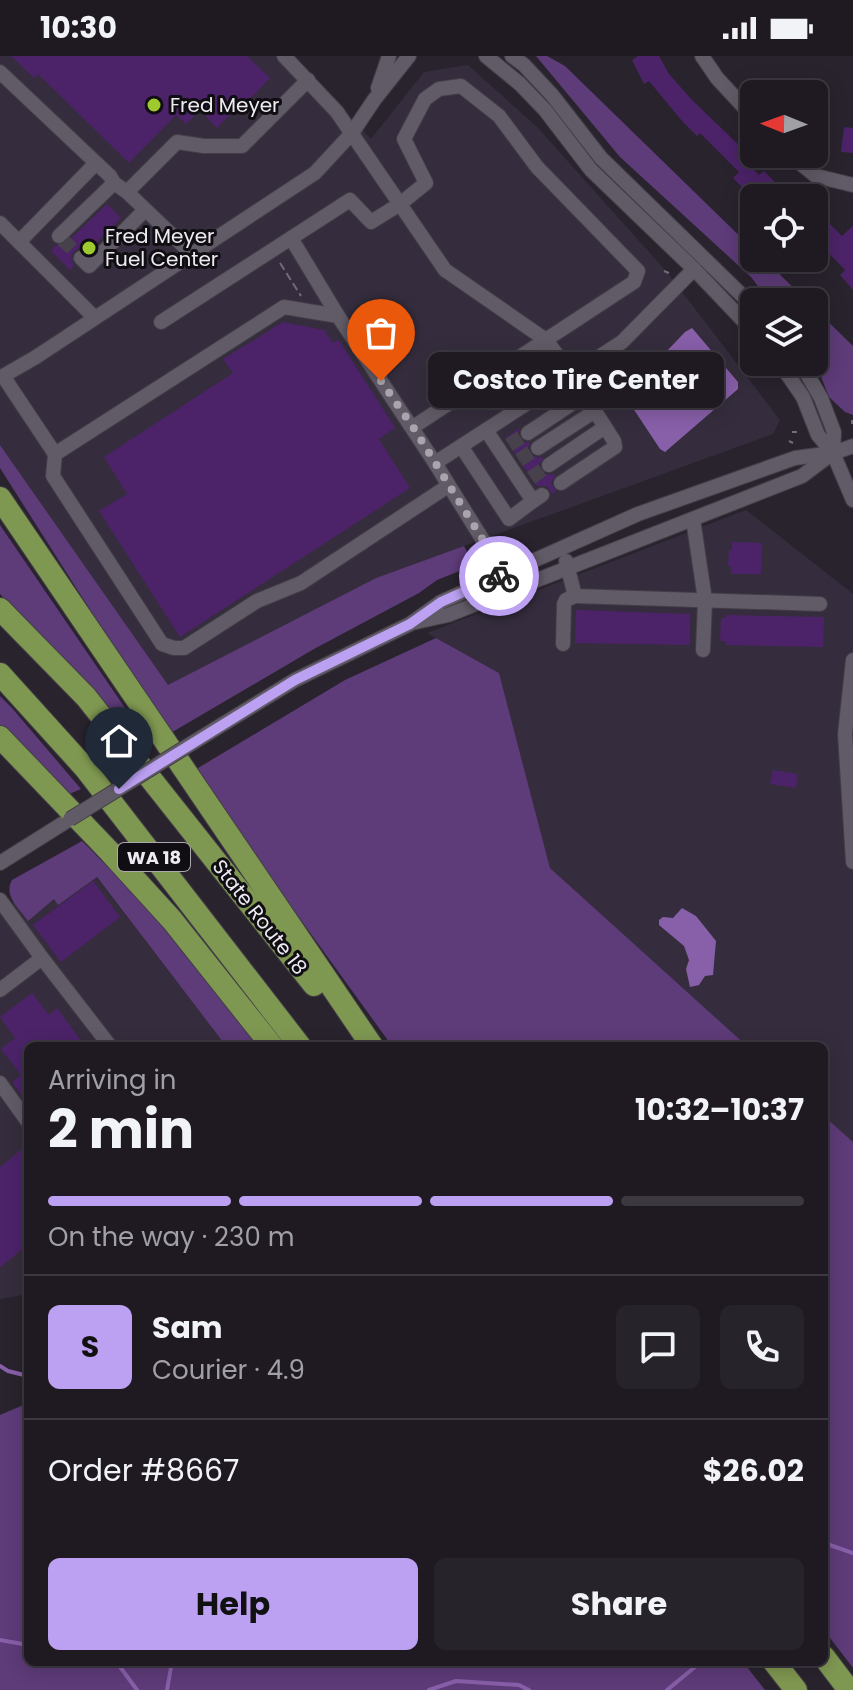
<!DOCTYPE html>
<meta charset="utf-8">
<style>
:root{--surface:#1f1a22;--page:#27232a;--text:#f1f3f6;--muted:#a1a1a5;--line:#3c3840;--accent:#bca0f2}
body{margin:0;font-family:Poppins,sans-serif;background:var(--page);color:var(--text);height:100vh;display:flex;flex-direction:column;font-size:30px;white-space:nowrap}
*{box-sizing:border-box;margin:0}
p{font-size:26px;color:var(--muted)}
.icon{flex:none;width:44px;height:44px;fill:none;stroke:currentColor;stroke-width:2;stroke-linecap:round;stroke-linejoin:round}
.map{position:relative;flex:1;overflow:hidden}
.side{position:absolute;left:24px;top:986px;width:804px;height:624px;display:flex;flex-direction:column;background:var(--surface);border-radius:12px;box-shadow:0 4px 20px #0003,0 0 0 2px var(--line)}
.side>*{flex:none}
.needle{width:52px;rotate:271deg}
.fabs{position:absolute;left:740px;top:24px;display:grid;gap:16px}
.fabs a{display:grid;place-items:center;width:88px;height:88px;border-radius:12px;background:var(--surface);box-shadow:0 4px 20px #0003,0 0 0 2px var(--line);font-size:40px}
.pin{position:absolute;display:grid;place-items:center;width:68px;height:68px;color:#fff;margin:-82px -34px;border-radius:50% 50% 50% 0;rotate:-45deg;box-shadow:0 0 8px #0007}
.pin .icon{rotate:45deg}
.courier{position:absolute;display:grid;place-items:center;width:80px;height:80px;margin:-40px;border:6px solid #bca0f2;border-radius:50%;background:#fff;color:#222;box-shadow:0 2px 10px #0007}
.bubble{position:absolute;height:56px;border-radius:12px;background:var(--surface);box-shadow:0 4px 20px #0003,0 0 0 2px var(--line);font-size:26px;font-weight:700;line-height:56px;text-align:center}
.overview em{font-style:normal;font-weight:700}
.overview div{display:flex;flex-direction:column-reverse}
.overview{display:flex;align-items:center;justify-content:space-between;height:136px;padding:0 24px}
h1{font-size:52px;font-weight:700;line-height:60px}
.bar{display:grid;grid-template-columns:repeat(4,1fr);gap:12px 8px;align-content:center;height:96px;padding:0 24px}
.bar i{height:10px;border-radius:6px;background:var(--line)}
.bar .current{background:var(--accent)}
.bar p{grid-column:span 4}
.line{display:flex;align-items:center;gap:20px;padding:0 24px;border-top:2px solid var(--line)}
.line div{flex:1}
.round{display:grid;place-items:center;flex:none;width:84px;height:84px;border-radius:12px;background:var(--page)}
.cta{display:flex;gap:16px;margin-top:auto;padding:16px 24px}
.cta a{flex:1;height:92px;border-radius:12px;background:var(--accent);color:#111;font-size:32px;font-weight:700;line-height:92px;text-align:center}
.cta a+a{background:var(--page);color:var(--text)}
.status{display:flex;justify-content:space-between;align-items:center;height:56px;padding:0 40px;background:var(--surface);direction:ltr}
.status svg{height:22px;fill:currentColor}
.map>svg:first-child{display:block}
.built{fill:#352d3d}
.green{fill:#5e3b79}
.water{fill:#885fa9}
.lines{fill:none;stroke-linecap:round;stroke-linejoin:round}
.stream{stroke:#885fa9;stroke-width:4}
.building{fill:#4c2369}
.minor-tunnel{stroke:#47414b;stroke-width:14;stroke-dasharray:14 7;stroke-linecap:butt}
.minor-casing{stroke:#423e46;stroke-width:16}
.highway-casing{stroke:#423e46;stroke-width:24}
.path{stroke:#716c75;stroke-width:2;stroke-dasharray:8 4;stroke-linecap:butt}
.minor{stroke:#615b67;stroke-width:14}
.highway{stroke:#7f9851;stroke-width:22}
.minor-bridge-casing{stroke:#423e46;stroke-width:16;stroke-linecap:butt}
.minor-bridge{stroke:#615b67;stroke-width:14}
.done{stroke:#a9a4ad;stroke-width:8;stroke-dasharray:0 14.4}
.route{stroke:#bca0f2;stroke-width:10}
.poi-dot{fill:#9eca2f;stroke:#100e12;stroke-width:3}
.labels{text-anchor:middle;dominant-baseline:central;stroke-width:6;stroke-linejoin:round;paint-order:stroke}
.shield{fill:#100e12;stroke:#aba8ae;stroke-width:2}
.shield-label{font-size:18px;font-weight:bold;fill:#eeeaf1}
.poi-label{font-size:20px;fill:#eeeaf1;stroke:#100e12;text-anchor:start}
.street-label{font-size:20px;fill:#eeeaf1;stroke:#100e12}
</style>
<div class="status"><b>10:30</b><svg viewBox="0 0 49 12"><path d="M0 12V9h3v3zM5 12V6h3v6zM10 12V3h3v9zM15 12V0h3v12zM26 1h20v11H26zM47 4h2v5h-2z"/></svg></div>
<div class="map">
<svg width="853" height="1634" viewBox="0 0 853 1634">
<rect width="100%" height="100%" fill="#29232e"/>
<g class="built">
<polygon points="0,0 291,0 371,83 424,16 468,9 538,72 666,215 780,364 773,378 376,522 168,630 0,389"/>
<polygon points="746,454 853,538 853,1097 852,1085 824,1060 824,990 747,990 550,812 499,617 427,577"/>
<polygon points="81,801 226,990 28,990 28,1238 0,1243 0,856"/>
</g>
<g class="green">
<polygon points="536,0 547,0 565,10 754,194 754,202 763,202 808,246 770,246 751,221 620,101"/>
<polygon points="814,252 853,290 853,359 845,356 829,341 814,303"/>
<polygon points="0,389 168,629 376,522 464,490 471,503 467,512 437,524 419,537 314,593 169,678 0,412"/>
<polygon points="0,469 149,687 140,694 57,598 0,538"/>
<polygon points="436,582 499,617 550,812 747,990 392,990 193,715 345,624"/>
<polygon points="0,640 12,652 81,733 67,739 0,674"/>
<path d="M 82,785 L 150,853 L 259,990 L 226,990 L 97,821 L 58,849 L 54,843 L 28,865 C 19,852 3,840 12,824 Z"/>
<polygon points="824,1060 853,1086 853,1612 824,1574"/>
<polygon points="28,1347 28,1606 743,1606 765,1634 0,1634 0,1359"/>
</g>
<g class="water">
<polygon points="692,272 738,326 738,333 665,396 660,393 619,331 621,325 650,299 665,297 685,276"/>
<polygon points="682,852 696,860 716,885 713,919 705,920 699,929 690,931 686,913 689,904 684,890 659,869 659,864 663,861 673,862"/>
</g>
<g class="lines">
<g class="stream">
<polyline points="0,1310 8,1315 28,1320"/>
<polyline points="824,1491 827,1488 853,1497"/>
<polyline points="0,1584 28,1589"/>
<polyline points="109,1606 118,1608 137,1634"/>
<polyline points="167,1634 172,1606"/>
<polyline points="429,1634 456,1625 519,1629 529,1634"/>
<polyline points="667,1634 701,1606"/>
</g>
</g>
<g class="building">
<polygon points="11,0 247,0 270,22 249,44 246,42 217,72 200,54 186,68 176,59 129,107 38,18 34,22"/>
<polygon points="638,0 659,0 669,18 691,43 746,96 741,101 759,119 764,115 776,127 759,142 754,142 754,144 733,122 739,116 700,77 697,80 682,65 649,25 644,28 632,4"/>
<polygon points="844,71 853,72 853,97 841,96"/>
<polygon points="107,148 121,162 88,195 79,192 73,196 71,204 74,209 70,214 51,195 56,189 61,190 66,187"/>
<polygon points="814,165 824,174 830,168 842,180 853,170 853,234 840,219 845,214 814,182"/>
<polygon points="283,266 324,274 333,287 339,284 395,372 379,383 410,432 180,581 99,455 127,438 104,401 233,317 223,303"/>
<polygon points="520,372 518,377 519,382 524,386 530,387 528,392 530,398 538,402 544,401 539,409 541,415 545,418 556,419 551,427 556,435 552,438 547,430 537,430 505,382"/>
<polygon points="732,486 762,487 761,518 731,518 731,510 728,510 729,494 732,494"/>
<polygon points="576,554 690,558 690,589 575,587"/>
<polygon points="726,559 824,561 823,591 726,589 726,585 720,585 721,562 726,562"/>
<polygon points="773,714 798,718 796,732 770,728"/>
<polygon points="93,825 120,861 61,906 33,869"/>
<polygon points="32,937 49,959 57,952 85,990 28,990 28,1049 12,1026 21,1019 1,993 15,982 0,961"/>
<polygon points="28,1088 28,1189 0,1211 0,1111"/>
</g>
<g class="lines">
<g class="minor-tunnel">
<polyline points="62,183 81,202"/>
<polyline points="509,389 528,377"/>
<polyline points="519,404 538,392"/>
<polyline points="531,422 549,409"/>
</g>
<g class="minor-casing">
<g id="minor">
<polyline points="284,0 337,56 445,214 546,284 572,319 614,385 615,391 561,427"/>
<polyline points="409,0 374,44 352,77 315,117 36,301 3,320 55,398 284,251 338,260 435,407"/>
<polyline points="486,0 520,28 545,54 591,114 694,213 754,276"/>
<polyline points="512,0 524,9 552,39 601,102 754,251"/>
<polyline points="702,0 717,22 754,62"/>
<polyline points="0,16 110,120 114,127 127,136 192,198"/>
<polyline points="378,32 389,0"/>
<polyline points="789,98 816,120 853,129"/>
<polyline points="127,136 177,86 204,90 242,90 308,24"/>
<polyline points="0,167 95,262"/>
<polyline points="59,180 114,127"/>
<polyline points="291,182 338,260"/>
<polyline points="19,186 96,107"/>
<polyline points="81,202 89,210 145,154"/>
<polyline points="161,266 350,144 371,166 400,148 426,127 404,83 425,43 439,33 461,30 499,60 537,111 638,215 634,226 413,371"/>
<polyline points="779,306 803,341 818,379 833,397 853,444"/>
<polyline points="800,306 821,342 834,376 833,397"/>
<polyline points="486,374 533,445 542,439"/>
<polyline points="528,377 585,339"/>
<polyline points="461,390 509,463 533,445"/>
<polyline points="538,392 595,355"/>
<polyline points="55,398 53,420 162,588 174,592 184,592 257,545 301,527 448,430"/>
<polyline points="549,409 605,371"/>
<polyline points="693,463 705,544 703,594"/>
<polyline points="504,518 435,407 622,286 694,213"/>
<polyline points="575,540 820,548"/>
<polyline points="416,566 448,559 802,420 830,399"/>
<polyline points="563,588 564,548 566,544 575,540 566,505"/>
<polyline points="853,604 845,678 853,806"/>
<polyline points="215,673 295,624 410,568 441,546 638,458 795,402 833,397 853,390"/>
<polyline points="0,807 70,763"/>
<polyline points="0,844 42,902"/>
<polyline points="0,934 42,902 110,990"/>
<polyline points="0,1027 28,1066"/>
</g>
</g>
<g class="highway-casing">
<g id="highway">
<polyline points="0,442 372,990"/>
<polyline points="0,553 86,641 314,929"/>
<polyline points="0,618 85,712 300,990"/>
<polyline points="0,681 110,796 172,864 272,990"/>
<polyline points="824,1601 849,1634"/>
<polyline points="774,1606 796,1634"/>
</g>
</g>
<g class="path">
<polyline points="280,207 301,240"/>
<polyline points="664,215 669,217"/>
<polyline points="852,368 852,364"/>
<polyline points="792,376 797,376"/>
<polyline points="789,385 793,387"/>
</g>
<use href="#minor" class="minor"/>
<use href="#highway" class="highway"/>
<g class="minor-bridge-casing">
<polyline id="minor-bridge" points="70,763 215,673"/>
</g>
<use href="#minor-bridge" class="minor-bridge"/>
</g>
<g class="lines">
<polyline class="done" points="381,325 413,371 504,518 499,520"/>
<polyline class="route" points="119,733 295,624 410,568 441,546 499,520"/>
</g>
<g class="poi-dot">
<circle cx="154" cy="49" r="8"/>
<circle cx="89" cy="192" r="8"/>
</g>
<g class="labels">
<rect class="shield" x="118" y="787" width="72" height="28" rx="6"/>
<g class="shield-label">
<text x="154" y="801">WA 18</text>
</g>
<g class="poi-label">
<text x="170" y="49">Fred Meyer</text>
<text x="105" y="180">Fred Meyer<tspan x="105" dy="23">Fuel Center</tspan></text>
</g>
<g class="street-label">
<text transform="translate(260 861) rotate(52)">State Route 18</text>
</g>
</g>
</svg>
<div class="fabs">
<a><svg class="needle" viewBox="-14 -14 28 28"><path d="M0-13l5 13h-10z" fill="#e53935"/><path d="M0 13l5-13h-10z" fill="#a1a1a5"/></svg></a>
<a><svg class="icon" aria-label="locate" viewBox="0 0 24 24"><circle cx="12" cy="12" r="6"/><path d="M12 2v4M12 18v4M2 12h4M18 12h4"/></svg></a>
<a><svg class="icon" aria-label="layers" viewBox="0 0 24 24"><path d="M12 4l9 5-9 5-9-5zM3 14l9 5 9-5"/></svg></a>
</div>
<div class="pin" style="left:381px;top:325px;background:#ea580c"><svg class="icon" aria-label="bag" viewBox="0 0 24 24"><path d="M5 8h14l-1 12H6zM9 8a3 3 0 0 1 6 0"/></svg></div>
<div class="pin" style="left:119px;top:733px;background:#1f2937"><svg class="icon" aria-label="home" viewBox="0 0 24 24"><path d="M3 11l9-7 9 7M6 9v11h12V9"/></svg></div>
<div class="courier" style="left:499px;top:520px"><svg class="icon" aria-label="bike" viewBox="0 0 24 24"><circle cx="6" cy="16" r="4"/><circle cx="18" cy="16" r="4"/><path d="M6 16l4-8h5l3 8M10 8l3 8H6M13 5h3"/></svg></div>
<div class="bubble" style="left:428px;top:296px;width:296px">Costco Tire Center</div>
<section class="side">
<div class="overview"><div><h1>2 min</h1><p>Arriving in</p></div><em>10:32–10:37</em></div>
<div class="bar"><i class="current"></i><i class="current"></i><i class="current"></i><i></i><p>On the way · 230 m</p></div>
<div class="line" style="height:144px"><b class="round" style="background:var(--accent);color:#111">S</b><div><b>Sam</b><p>Courier · 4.9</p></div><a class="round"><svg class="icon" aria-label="chat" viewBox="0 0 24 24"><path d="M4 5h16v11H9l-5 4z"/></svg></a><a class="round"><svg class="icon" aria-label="phone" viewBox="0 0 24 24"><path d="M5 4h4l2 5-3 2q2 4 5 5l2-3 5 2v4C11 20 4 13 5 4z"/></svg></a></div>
<div class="line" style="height:104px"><div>Order #8667</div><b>$26.02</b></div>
<div class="cta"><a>Help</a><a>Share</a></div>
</section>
</div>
